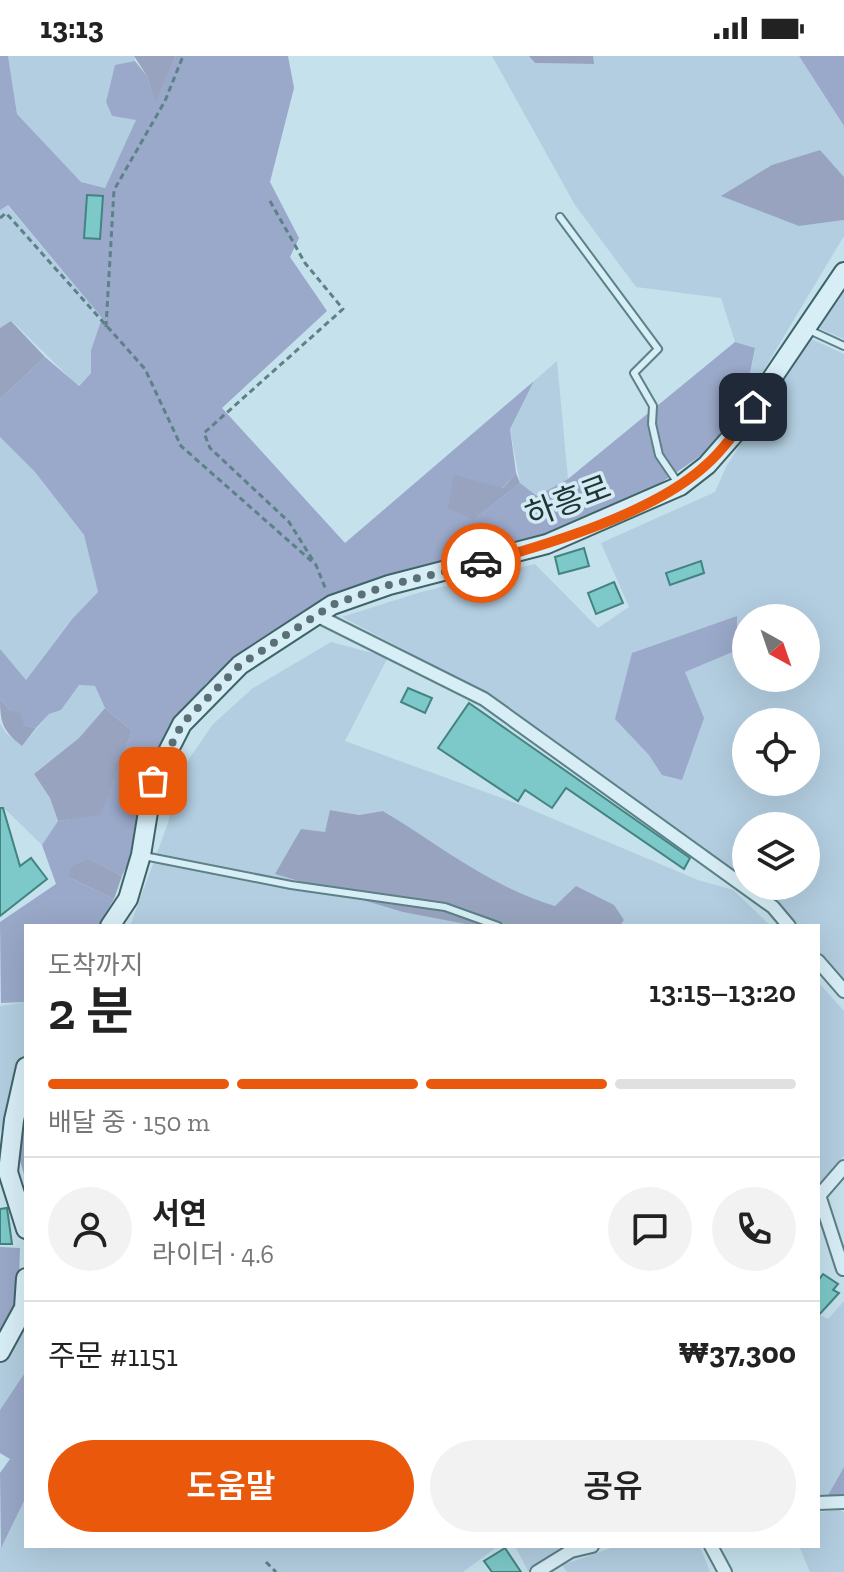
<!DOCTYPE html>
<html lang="ko">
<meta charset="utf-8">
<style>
:root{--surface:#fff;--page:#f2f2f2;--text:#222;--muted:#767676;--line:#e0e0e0;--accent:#ea580c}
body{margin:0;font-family:"Zilla Slab","Noto Sans KR",serif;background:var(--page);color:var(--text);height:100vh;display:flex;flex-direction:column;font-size:30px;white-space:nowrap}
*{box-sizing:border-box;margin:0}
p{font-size:26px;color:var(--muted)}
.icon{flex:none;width:44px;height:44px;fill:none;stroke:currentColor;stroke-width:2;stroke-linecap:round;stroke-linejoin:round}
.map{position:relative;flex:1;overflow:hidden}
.sheet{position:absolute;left:24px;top:868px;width:796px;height:624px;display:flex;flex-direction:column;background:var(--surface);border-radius:0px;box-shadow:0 8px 32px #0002}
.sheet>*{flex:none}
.needle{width:52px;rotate:140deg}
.tools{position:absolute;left:732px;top:548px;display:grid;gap:16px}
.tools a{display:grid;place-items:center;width:88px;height:88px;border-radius:50%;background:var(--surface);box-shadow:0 8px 32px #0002;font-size:40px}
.pin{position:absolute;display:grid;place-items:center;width:68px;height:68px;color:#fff;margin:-34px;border-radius:16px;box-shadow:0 4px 12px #0006}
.courier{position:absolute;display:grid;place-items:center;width:80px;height:80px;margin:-40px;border:6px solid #ea580c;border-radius:50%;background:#fff;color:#222;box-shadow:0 2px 10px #0007}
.summary em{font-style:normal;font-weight:600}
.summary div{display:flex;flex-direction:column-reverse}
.summary{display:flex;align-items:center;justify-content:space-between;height:136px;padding:0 24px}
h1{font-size:52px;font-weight:600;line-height:60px}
.bar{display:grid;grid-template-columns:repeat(4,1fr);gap:12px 8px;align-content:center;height:96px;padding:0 24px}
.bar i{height:10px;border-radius:6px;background:var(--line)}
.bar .on{background:var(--accent)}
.bar p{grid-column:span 4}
.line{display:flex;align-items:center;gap:20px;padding:0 24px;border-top:2px solid var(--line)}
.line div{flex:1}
.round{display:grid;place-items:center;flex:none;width:84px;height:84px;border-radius:42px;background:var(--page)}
.primary-button{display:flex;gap:16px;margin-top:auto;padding:16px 24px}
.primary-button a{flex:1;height:92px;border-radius:48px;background:var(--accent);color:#fff;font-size:32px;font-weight:600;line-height:92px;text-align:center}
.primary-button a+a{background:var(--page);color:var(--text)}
.status{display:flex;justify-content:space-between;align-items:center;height:56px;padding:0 40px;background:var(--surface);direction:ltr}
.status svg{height:22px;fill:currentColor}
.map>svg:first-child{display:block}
.farmland{fill:#b3cee1;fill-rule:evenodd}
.green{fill:#9aa8c9}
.cemetery{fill:#98a4bf}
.building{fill:#7dc8c8;stroke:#438482;stroke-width:2}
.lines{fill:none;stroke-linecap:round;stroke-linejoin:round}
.lane-casing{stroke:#5c8186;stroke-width:10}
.street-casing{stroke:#5c8186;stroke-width:16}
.secondary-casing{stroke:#3f6468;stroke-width:22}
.path{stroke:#5c8186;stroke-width:3;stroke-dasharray:6 4;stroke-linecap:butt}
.lane{stroke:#d8eef7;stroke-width:6}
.street{stroke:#d8eef7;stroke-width:12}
.secondary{stroke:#d8eef7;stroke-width:18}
.done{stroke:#597176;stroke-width:8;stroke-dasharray:0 14.4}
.route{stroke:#ea580c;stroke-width:10}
.labels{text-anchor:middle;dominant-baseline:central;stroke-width:7;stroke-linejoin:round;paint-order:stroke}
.street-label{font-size:32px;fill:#1f3537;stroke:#d4ebf4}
</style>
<div class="status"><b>13:13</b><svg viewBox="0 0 49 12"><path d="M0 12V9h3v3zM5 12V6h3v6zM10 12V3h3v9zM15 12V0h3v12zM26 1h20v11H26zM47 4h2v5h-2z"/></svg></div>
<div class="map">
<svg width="844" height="1516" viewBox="0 0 844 1516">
<rect width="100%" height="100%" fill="#c5e1ec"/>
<g class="farmland">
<polygon points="8,0 134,0 135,5 115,10 106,46 112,60 137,64 105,132 81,126 17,58"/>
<polygon points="492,0 529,0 535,7 593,8 593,0 799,0 844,70 844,121 819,94 799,170 844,164 844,180 744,347 755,293 735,286 721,242 636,231 575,149"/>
<polygon points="7,149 102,262 91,294 91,317 78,330 12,265 0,272 0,154"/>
<polygon points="844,233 844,283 816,271"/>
<path d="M 809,282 L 844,298 L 844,926 L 818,896 L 818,870 L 796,870 L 753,830 L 806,830 L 806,770 L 746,770 L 746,824 L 476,632 L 342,561 L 421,536 L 535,508 L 598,572 L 629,551 L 601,487 L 715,436 L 726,411 ZM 746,562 L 806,562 L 806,622 L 746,622 ZM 746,666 L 806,666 L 806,726 L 746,726 Z"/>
<polygon points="557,305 568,423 537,440 520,427 510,373 534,325"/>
<polygon points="0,381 35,416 84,479 98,536 73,562 25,625 0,593"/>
<polygon points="331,586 388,601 345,685 518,748 698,824 733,834 771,870 620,870 624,864 576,831 555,850 515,838 459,806 384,755 359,759 331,754 325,777 461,865 476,870 130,870 167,770 182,713 213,668 253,632"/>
<polygon points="78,629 95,630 105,652 79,682 34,718 50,742 58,765 42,789 6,754 0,754 0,667 6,677 22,690 49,658 61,654"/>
<polygon points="818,926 844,955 844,1100 818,1129"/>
<polygon points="26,946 26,995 0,1076 0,950"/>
<polygon points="844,1245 844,1411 828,1439 818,1442 818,1258 828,1263"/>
<polygon points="19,1272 26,1277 26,1315 0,1354 0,1308"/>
<polygon points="26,1441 26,1490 257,1490 259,1493 263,1490 498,1490 463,1516 0,1516 0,1492"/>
<polygon points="840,1454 844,1456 844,1516 810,1516 799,1490 818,1490 818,1456"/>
<polygon points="515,1490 568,1490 528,1515"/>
<polygon points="617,1490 700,1490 710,1516 567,1516 562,1509"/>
</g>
<g class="green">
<polygon points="0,0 8,0 17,58 81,126 105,132 136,64 112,60 106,46 115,9 135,5 147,20 155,47 176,0 288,0 294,32 270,126 299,182 290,201 327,255 222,352 345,487 534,325 510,373 516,417 474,464 520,427 537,440 568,423 735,286 755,292 744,347 706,396 655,431 562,476 272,579 206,627 155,704 137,756 133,796 122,820 90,803 68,821 114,843 98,870 26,870 26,946 1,947 0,866 56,828 42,789 58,765 101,758 132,675 105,652 95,630 79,629 61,654 49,658 36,672 24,669 0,643 0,593 26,624 73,562 98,536 84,479 35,416 0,381 0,343 45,301 79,330 91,317 91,294 102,262 8,149 0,154"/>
<polygon points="799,0 844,0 844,70"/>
<polygon points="737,560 737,594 685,616 704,662 682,724 662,719 649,699 615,663 632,597"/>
<polygon points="26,1054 26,1126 18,1097"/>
<polygon points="0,1191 20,1192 18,1254 0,1285"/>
<polygon points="26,1315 26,1441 1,1492 0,1417 10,1403 0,1397 0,1354"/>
<polygon points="844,1411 844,1442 828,1439"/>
</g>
<g class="cemetery">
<polygon points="134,0 176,0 155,48 147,20"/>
<polygon points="529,0 593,0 594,8 535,7"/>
<polygon points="820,94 844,121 844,164 799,170 721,140 772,109"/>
<polygon points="11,265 45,301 0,343 0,272"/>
<polygon points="516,417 520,427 474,464 448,452 454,419 503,432"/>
<path d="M 0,643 L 11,655 L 20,656 L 24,669 L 36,672 L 22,690 C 3,675 0,667 0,643 Z"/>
<polygon points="105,652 132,675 101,759 58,765 50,742 34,718 79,682"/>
<path d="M 330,754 L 359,759 L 383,755 C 441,790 489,830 555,850 L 576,830 L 614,849 L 624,864 L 620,870 L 476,870 L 403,856 L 275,818 L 301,773 L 325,776 Z"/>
<polygon points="90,803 122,820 114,843 68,821 72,810"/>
</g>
<g class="building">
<polygon points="87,139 103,140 100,183 84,182"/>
<polygon points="584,492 589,510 559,518 555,501"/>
<polygon points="701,505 704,517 670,529 666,517"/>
<polygon points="614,526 623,547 596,558 588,537"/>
<polygon points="408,632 432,642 425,657 401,646"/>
<polygon points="469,647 690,802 684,813 566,732 552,752 525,734 518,745 438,692"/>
<polygon points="0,752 3,752 20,810 31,802 47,823 0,860"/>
<polygon points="7,1152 12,1188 0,1188 0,1153"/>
<polygon points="823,1218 838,1228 833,1234 839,1237 818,1260 818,1225"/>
<polygon points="505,1492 521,1516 492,1516 484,1505"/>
</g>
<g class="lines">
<g class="lane-casing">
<g id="lane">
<polyline points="560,161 658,293 634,317 653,350 652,368 659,399 678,427"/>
<polyline points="809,274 844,290"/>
<polyline points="144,800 291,829 445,851 498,870"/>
</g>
</g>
<g class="street-casing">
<g id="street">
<polyline points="316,559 484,643 773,851 789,870"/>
<polyline points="818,905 844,935"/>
<polyline points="819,1139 843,1213"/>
<polyline points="818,1141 844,1111"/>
<polyline points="818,1447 844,1446"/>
<polyline points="711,1490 725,1516"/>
<polyline points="537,1516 571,1495 592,1490"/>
</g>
</g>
<g class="secondary-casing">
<g id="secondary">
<polyline points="110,870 128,843 141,799 153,725 182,668 240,609 332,549 389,529 547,488 680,430 707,409 735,377 844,216"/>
<polyline points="26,1011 14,1064 8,1116 26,1173"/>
<polyline points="0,1296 24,1252 26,1222"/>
</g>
</g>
<g class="path">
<polyline points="270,145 305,207 343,253 204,377 210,392 289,466 314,506"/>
<polyline points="0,162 6,157 145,313 181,390 316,509 326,534"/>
<polyline points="106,271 114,134 165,45 183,0"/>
<polyline points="266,1506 276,1516"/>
</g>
<use href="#lane" class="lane"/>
<use href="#street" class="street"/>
<use href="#secondary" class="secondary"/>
</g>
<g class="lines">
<polyline class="done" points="153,725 182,668 240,609 332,549 389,529 481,507"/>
<path class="route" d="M 481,507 C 549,488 654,457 706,409 C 725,392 739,371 753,351"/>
</g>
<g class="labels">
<g class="street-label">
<text transform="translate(568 445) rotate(-21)">하흥로</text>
</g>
</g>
</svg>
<div class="tools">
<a><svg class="needle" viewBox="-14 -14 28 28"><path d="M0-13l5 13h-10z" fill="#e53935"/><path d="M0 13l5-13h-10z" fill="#767676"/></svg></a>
<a><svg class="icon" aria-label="locate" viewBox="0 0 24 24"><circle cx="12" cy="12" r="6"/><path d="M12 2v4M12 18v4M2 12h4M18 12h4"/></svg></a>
<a><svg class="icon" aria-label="layers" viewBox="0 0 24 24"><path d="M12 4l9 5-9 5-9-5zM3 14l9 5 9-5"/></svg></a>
</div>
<div class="pin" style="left:153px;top:725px;background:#ea580c"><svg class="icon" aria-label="bag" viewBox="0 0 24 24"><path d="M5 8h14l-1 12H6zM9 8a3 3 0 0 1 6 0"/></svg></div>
<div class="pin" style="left:753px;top:351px;background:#1f2937"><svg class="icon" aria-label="home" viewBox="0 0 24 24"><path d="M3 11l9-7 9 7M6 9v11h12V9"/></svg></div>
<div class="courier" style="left:481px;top:507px"><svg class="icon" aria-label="car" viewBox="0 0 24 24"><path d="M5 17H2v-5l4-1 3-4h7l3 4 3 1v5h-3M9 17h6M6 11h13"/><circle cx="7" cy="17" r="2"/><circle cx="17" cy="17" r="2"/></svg></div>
<section class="sheet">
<div class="summary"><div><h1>2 분</h1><p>도착까지</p></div><em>13:15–13:20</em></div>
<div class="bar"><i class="on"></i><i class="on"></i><i class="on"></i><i></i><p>배달 중 · 150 m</p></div>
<div class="line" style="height:144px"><a class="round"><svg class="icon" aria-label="person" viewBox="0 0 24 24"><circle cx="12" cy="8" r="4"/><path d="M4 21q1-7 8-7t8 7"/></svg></a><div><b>서연</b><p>라이더 · 4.6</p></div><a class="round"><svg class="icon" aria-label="chat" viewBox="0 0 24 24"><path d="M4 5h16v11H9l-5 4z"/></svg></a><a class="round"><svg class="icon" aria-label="phone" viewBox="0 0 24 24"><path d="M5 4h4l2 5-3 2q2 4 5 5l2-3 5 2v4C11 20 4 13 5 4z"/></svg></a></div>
<div class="line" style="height:104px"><div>주문 #1151</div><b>₩37,300</b></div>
<div class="primary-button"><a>도움말</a><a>공유</a></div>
</section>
</div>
